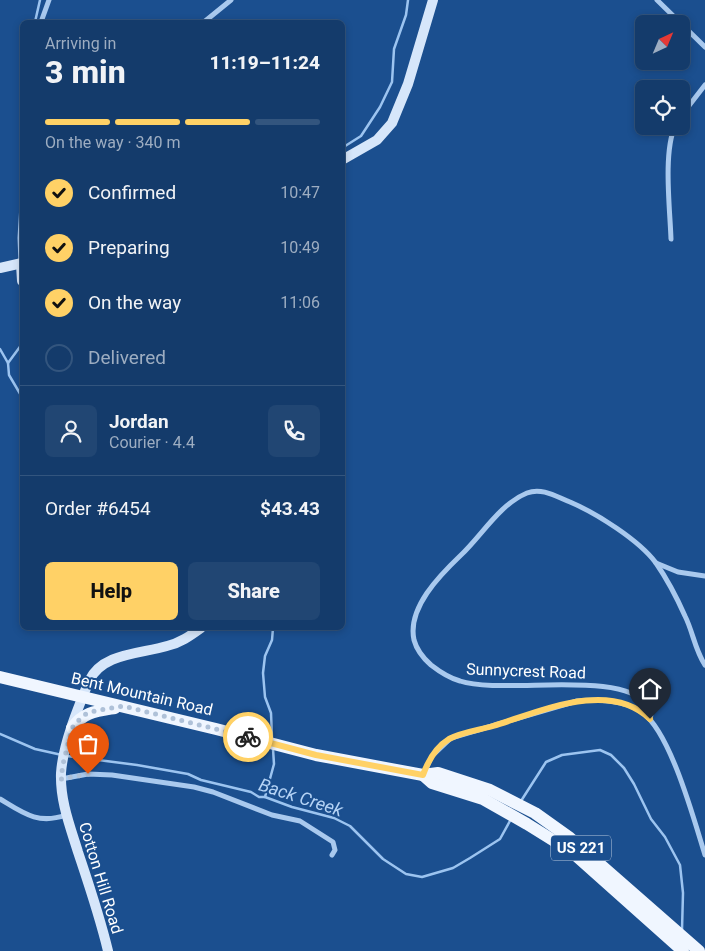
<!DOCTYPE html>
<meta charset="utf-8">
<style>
:root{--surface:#143b6b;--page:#214673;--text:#f1f3f6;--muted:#9dadc1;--line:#33557e;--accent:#ffd166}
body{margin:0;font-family:Roboto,sans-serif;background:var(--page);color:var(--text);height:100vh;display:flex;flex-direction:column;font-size:19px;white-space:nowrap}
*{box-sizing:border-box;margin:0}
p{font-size:16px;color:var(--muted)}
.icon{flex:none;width:28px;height:28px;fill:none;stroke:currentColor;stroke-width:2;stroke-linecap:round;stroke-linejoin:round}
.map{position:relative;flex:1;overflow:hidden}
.sheet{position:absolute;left:20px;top:20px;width:325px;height:610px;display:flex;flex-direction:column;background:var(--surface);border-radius:8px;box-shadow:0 2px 8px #0003,0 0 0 1px var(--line)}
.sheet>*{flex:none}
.needle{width:32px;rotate:44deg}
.fabs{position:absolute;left:635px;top:15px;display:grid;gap:10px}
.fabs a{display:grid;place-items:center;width:55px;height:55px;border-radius:8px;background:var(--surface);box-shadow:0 2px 8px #0003,0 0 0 1px var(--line);font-size:25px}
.pin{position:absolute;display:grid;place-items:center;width:42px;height:42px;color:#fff;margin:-51px -21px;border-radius:50% 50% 50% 0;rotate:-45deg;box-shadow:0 0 5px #0007}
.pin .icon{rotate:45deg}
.courier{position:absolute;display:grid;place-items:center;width:50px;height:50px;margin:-25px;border:4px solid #ffd166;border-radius:50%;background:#fff;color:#222;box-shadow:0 1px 6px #0007}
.overview em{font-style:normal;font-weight:800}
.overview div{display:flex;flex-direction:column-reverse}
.overview{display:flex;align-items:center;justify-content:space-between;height:85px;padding:0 25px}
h1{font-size:32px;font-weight:800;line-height:38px}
.bar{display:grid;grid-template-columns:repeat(4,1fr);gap:8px 5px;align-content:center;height:60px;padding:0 25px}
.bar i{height:6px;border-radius:4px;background:var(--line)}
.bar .on{background:var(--accent)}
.bar p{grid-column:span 4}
.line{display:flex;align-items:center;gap:12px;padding:0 25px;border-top:1px solid var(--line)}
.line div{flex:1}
.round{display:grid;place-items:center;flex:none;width:52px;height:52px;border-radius:8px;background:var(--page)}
ol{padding:0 25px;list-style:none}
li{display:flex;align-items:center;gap:15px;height:55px}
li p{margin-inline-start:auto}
li .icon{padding:5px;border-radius:50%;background:var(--accent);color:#111;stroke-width:4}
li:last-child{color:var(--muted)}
li i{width:28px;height:28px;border:2px solid var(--line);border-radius:50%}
.action{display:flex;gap:10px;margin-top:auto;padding:10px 25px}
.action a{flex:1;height:58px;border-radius:8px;background:var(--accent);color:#111;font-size:20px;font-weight:800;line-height:58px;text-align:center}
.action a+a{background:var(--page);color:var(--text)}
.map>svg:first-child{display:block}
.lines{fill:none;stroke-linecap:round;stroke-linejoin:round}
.stream{stroke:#9cc4f0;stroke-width:2.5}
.street{stroke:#a9c9ee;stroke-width:5}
.secondary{stroke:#d6e6fa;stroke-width:10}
.primary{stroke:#f0f6ff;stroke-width:12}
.done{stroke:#afc1d8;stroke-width:5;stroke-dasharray:0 9}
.route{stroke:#ffd166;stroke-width:6}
.labels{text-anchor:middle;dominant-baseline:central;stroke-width:4;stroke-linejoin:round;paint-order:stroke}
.shield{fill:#1b4f8f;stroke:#bbcadd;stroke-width:1}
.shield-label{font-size:15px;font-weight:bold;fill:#fff}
.street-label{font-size:16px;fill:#fff;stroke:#1b4f8f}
.water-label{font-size:18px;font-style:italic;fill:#b5d3f5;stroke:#1b4f8f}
</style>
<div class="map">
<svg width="705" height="951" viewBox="0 0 705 951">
<rect width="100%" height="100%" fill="#1b4f8f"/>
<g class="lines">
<g class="stream">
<polyline points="35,22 40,0"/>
<polyline points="342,148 361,136 380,107 392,82 394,49 406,15 408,0"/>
<polyline points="0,349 8,363 9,375 22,397"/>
<polyline points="8,363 22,344"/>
<polyline points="0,734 35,749 62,755"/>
<polyline points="272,738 271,713 265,697 263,673 265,656 272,640 273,628"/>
<polyline points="67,756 137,765 188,774 201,780 251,792 259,797 265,797 292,807 334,818 350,826 383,859 406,874 422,877 453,868 470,858 500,839 511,819"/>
<polyline points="265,797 274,764 273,749"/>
<polyline points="521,801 546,762 562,755 600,750 611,755 624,768 634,784 651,819 665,837 680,865 683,893 682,930"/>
</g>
<g class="street">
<polyline points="657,0 705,47"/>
<polyline points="41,22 49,0"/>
<polyline points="204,22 231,0"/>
<polyline points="22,93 22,130"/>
<polyline points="681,116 705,85"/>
<path d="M 671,239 C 670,209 663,153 675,126"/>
<polyline points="21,263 20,238 22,204"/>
<polyline points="656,563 678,572 705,576"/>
<path d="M 650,719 C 652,714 650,710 647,705 C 623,669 502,695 460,681 C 449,678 440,672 431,665 C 423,658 417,651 414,640 C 407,608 440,575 461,555 C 482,535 500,504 527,493 C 542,487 557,497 570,502 C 596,513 639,540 656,563 C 667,579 677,598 685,616 C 693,632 695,650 705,665"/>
<path d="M 424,773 L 432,756 L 451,738 L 577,701 C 597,699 626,700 643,713 C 671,734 694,820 705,855"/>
<polyline points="61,779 88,774 112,775 194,787 213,792 272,815 300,821 333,842 335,850 332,855"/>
<path d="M 0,799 C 23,813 38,825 66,815"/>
</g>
<g class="secondary">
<polyline points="342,160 377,140 392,123 408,84 433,0"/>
<polyline points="21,264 22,281"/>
<polyline points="0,268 22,263"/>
<path d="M 108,951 C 100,917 89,885 78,852 C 70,826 60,801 61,773 C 63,744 78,708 89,681 C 102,653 140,654 167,646 C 180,643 190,636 201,628"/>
</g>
<g class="primary">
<polyline points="0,677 216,729 316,755 423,775 438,773 490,790 535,813 570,838 699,951"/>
<path d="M 72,728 C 83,712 97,711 115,708"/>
<polyline points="423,775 432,783 483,799 527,824 572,852 683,951"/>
</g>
</g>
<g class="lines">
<polyline class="done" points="88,774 61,779 63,764 72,728 78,721 86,714 95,711 123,706 248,737"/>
<path class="route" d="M 248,737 L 316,755 L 423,775 C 428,761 436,747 449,739 C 462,732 480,730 493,726 C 539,712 609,679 650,719"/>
</g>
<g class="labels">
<rect class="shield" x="551" y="835.5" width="60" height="25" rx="4"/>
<g class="shield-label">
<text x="581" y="848">US 221</text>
</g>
<g class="street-label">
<text transform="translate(526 671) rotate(2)">Sunnycrest Road</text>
<text transform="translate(142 694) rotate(13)">Bent Mountain Road</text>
<text transform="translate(101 878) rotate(73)">Cotton Hill Road</text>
</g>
<g class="water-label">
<text transform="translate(301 797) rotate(18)">Back Creek</text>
</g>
</g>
</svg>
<div class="fabs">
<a><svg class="needle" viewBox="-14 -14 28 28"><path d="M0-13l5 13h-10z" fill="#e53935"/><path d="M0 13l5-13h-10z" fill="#9dadc1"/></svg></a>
<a><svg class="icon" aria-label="locate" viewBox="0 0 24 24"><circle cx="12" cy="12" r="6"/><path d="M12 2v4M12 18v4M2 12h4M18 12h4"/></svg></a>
</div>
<div class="pin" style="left:88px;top:774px;background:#ea580c"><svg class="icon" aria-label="bag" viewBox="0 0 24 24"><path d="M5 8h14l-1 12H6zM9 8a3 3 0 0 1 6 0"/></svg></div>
<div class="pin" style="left:650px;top:719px;background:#1f2937"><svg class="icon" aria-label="home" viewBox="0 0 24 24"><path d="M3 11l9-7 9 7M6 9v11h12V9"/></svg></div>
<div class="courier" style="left:248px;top:737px"><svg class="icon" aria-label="bike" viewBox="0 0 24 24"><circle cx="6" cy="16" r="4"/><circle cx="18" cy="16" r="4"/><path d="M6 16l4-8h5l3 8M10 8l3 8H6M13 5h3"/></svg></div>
<section class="sheet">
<div class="overview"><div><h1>3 min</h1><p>Arriving in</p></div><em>11:19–11:24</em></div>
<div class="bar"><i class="on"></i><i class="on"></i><i class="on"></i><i></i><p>On the way · 340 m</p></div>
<ol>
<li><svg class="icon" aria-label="check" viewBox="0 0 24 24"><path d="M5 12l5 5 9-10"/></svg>Confirmed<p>10:47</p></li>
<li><svg class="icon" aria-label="check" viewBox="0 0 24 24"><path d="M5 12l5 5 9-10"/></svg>Preparing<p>10:49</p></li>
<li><svg class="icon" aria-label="check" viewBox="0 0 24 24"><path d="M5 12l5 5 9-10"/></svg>On the way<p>11:06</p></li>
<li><i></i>Delivered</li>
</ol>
<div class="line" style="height:90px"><a class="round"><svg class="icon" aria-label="person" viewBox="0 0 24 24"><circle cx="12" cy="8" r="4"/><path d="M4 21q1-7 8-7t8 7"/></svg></a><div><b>Jordan</b><p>Courier · 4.4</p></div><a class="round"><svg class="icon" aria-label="phone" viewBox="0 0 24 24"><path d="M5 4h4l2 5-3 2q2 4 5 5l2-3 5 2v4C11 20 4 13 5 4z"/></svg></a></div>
<div class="line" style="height:65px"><div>Order #6454</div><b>$43.43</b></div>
<div class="action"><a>Help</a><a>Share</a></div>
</section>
</div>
